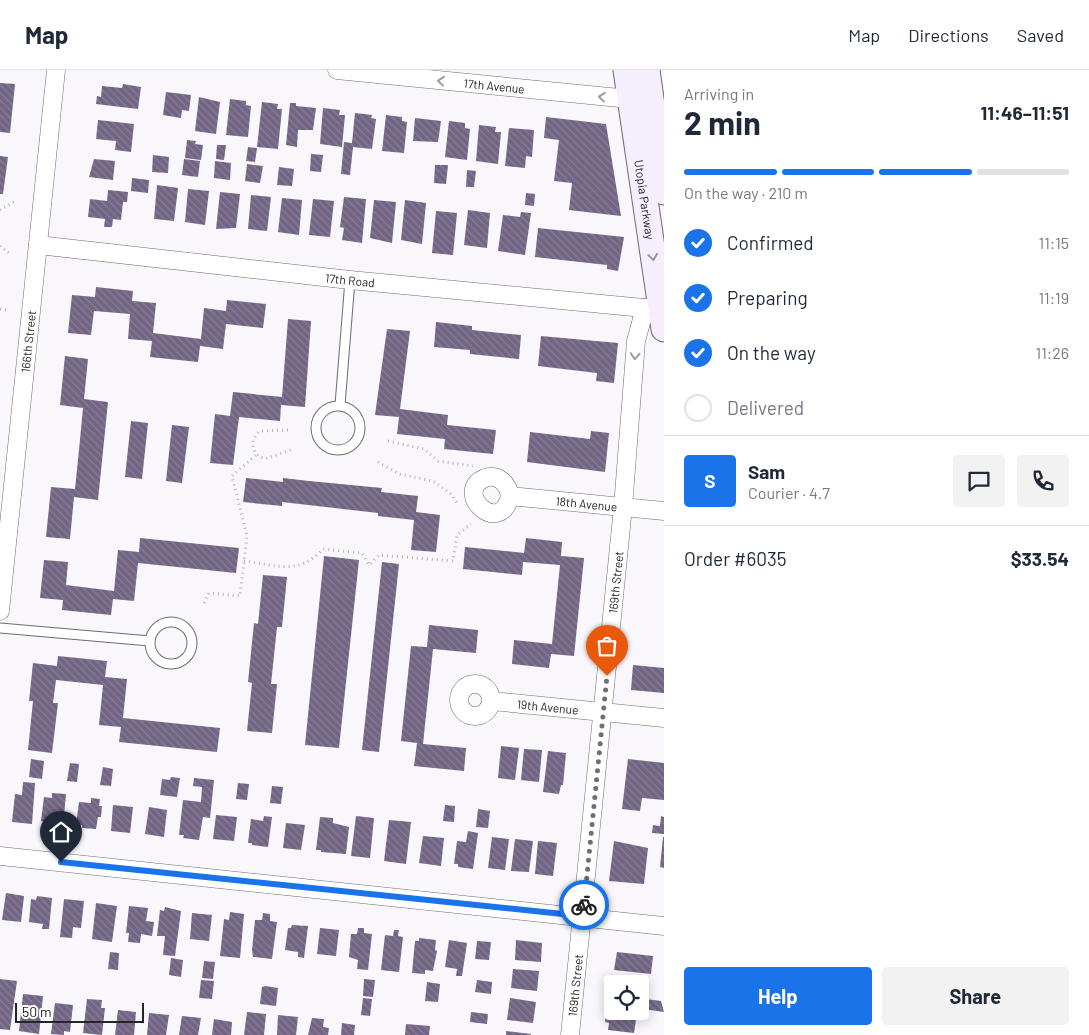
<!DOCTYPE html>
<meta charset="utf-8">
<style>
:root{--surface:#fff;--page:#f2f2f3;--text:#1f2937;--muted:#747a83;--line:#e0e1e3;--accent:#1a73e8}
body{margin:0;font-family:Barlow,sans-serif;background:var(--page);color:var(--text);height:100vh;display:flex;flex-direction:column;font-size:19px;white-space:nowrap}
*{box-sizing:border-box;margin:0}
p{font-size:16px;color:var(--muted)}
.icon{flex:none;width:28px;height:28px;fill:none;stroke:currentColor;stroke-width:2;stroke-linecap:round;stroke-linejoin:round}
.map{position:relative;flex:1;overflow:hidden}
.sheet{display:flex;flex-direction:column;background:var(--surface);width:425px}
.sheet>*{flex:none}
.controls{position:absolute;left:604px;top:905px;display:grid;gap:10px}
.controls a{display:grid;place-items:center;width:45px;height:45px;border-radius:5px;background:var(--surface);box-shadow:0 2px 12px #0003;font-size:25px}
.scale{position:absolute;left:15px;bottom:12px;width:129px;box-sizing:border-box;padding-left:5px;border:2px solid #252526;border-top:0;font-size:14px;line-height:18px;white-space:nowrap;color:#252526;-webkit-text-stroke:4px #fff;paint-order:stroke}
.pin{position:absolute;display:grid;place-items:center;width:42px;height:42px;color:#fff;margin:-51px -21px;border-radius:50% 50% 50% 0;rotate:-45deg;box-shadow:0 0 5px #0007}
.pin .icon{rotate:45deg}
.courier{position:absolute;display:grid;place-items:center;width:50px;height:50px;margin:-25px;border:4px solid #1a73e8;border-radius:50%;background:#fff;color:#222;box-shadow:0 1px 6px #0007}
.overview em{font-style:normal;font-weight:700}
.overview div{display:flex;flex-direction:column-reverse}
.overview{display:flex;align-items:center;justify-content:space-between;height:85px;padding:0 20px}
h1{font-size:32px;font-weight:700;line-height:38px}
.bar{display:grid;grid-template-columns:repeat(4,1fr);gap:8px 5px;align-content:center;height:60px;padding:0 20px}
.bar i{height:6px;border-radius:4px;background:var(--line)}
.bar .active{background:var(--accent)}
.bar p{grid-column:span 4}
.line{display:flex;align-items:center;gap:12px;padding:0 20px;border-top:1px solid var(--line)}
.line div{flex:1}
.round{display:grid;place-items:center;flex:none;width:52px;height:52px;border-radius:5px;background:var(--page)}
ol{padding:0 20px;list-style:none}
li{display:flex;align-items:center;gap:15px;height:55px}
li p{margin-inline-start:auto}
li .icon{padding:5px;border-radius:50%;background:var(--accent);color:#fff;stroke-width:4}
li:last-child{color:var(--muted)}
li i{width:28px;height:28px;border:2px solid var(--line);border-radius:50%}
.action{display:flex;gap:10px;margin-top:auto;padding:10px 20px}
.action a{flex:1;height:58px;border-radius:5px;background:var(--accent);color:#fff;font-size:20px;font-weight:700;line-height:58px;text-align:center}
.action a+a{background:var(--page);color:var(--text)}
header{display:flex;align-items:center;gap:30px;box-sizing:border-box;height:70px;padding:0 25px;background:var(--surface);border-bottom:1px solid var(--line)}
header strong{font-size:24px}
nav{display:flex;gap:28px;margin-inline-start:auto;font-size:18px}
main{display:flex;flex:1;min-height:0}
.map>svg:first-child{display:block}
.building{fill:url(#building-back-hatch)}
.lines{fill:none;stroke-linecap:round;stroke-linejoin:round}
.lane-casing{stroke:#6d6c6f;stroke-width:11}
.street-casing{stroke:#6d6c6f;stroke-width:19}
.secondary-casing{stroke:#6d6c6f;stroke-width:27}
.path{stroke:#b5b3b6;stroke-width:3;stroke-dasharray:1 4;stroke-linecap:butt}
.lane{stroke:#fff;stroke-width:9}
.street{stroke:#fff;stroke-width:18}
.secondary{stroke:#f4eefd;stroke-width:25}
.oneway{stroke:#9d9d9d}
.oneway2{stroke:#97949c}
.done{stroke:#6f6e71;stroke-width:5;stroke-dasharray:0 9}
.route{stroke:#1a73e8;stroke-width:6}
.labels{text-anchor:middle;dominant-baseline:central;stroke-width:5;stroke-linejoin:round;paint-order:stroke}
.street-label{font-size:12px;fill:#252526;stroke:#fff}
</style>
<header>
<strong>Map</strong>
<nav><a>Map</a><a>Directions</a><a>Saved</a></nav>
</header>
<main>
<div class="map">
<svg width="664" height="965" viewBox="0 0 664 965">
<defs>
<pattern id="building-back-hatch" width="6" height="6" patternUnits="userSpaceOnUse" patternTransform="scale(1.25)"><rect width="6" height="6" fill="#716484"/><path d="M-1 5l2 2M0 0l6 6M5-1l2 2" fill="none" stroke="#887f95"/></pattern>
</defs>
<rect width="100%" height="100%" fill="#f9f7fb"/>
<g class="building">
<polygon points="0,13 15,14 10,63 0,62"/>
<polygon points="123,14 141,17 138,39 96,34 97,26 101,27 102,16 122,18"/>
<polygon points="166,22 191,25 189,41 182,40 181,48 163,45"/>
<polygon points="199,27 220,32 216,64 195,61"/>
<polygon points="230,29 246,31 246,35 251,36 248,67 226,65"/>
<polygon points="262,32 278,34 277,39 282,39 278,79 257,77"/>
<polygon points="290,33 296,33 296,36 316,38 313,60 298,60 297,77 286,75"/>
<polygon points="323,38 340,40 339,45 345,45 342,77 320,74"/>
<polygon points="355,43 372,45 371,48 376,49 372,79 353,77 350,105 341,104 344,72 352,73"/>
<polygon points="386,45 402,47 402,51 407,52 404,83 382,81"/>
<polygon points="546,47 606,54 621,146 569,140 572,113 554,111 559,70 544,68"/>
<polygon points="415,48 441,51 438,72 413,71"/>
<polygon points="98,50 134,54 131,82 115,80 116,71 96,69"/>
<polygon points="449,51 465,53 465,58 470,59 467,90 445,87"/>
<polygon points="479,55 496,57 495,62 501,62 498,94 476,91"/>
<polygon points="509,58 534,60 532,87 526,86 525,98 505,96"/>
<polygon points="187,70 196,71 195,74 203,75 201,90 185,88"/>
<polygon points="217,75 226,75 224,90 216,89"/>
<polygon points="248,77 257,78 255,92 246,91"/>
<polygon points="311,84 323,85 321,102 310,101"/>
<polygon points="153,85 169,87 168,103 152,102"/>
<polygon points="0,86 8,87 3,124 0,124"/>
<polygon points="94,89 115,91 113,110 89,107"/>
<polygon points="184,89 200,91 198,107 182,105"/>
<polygon points="215,91 231,93 230,110 214,108"/>
<polygon points="247,94 263,96 260,113 245,111"/>
<polygon points="435,95 448,95 446,114 434,113"/>
<polygon points="279,97 294,99 292,116 277,115"/>
<polygon points="467,100 476,101 474,117 466,117"/>
<polygon points="132,108 149,110 148,123 131,121"/>
<polygon points="157,115 178,118 174,151 154,149"/>
<polygon points="188,119 209,121 205,155 185,152"/>
<polygon points="108,120 128,122 127,132 123,132 121,150 113,149 112,157 104,157 105,149 88,147 90,129 107,131"/>
<polygon points="220,122 240,124 236,158 216,159"/>
<polygon points="526,123 535,124 534,136 525,135"/>
<polygon points="251,125 271,127 267,161 248,159"/>
<polygon points="344,127 366,129 362,173 342,170 344,158 340,157"/>
<polygon points="282,128 302,130 299,165 278,162"/>
<polygon points="313,129 334,131 330,167 309,165"/>
<polygon points="374,130 396,132 392,173 370,168"/>
<polygon points="405,130 426,133 422,174 401,170"/>
<polygon points="468,140 490,143 487,178 464,175"/>
<polygon points="436,141 457,143 453,185 432,183"/>
<polygon points="521,142 531,143 525,185 498,181 503,145 520,147"/>
<polygon points="538,158 624,167 618,201 607,199 607,195 535,187"/>
<polygon points="96,217 133,221 132,231 156,233 153,263 201,269 204,238 226,241 227,230 266,234 263,258 226,254 223,279 200,276 198,292 150,287 152,271 128,269 130,244 94,241 91,265 68,263 72,225 95,227"/>
<polygon points="288,249 311,251 305,337 281,335 280,351 239,347 233,395 210,393 215,344 230,346 233,322 282,327"/>
<polygon points="436,252 472,256 472,260 521,265 519,289 470,284 470,280 434,277"/>
<polygon points="387,259 410,261 400,339 448,345 447,355 496,360 493,384 444,379 445,369 397,364 399,347 375,345"/>
<polygon points="541,266 618,273 614,313 596,311 597,303 538,296"/>
<polygon points="65,286 88,289 84,329 108,332 98,430 74,427 70,469 46,467 51,417 75,419 79,380 83,338 60,335"/>
<polygon points="131,351 148,353 142,409 125,407"/>
<polygon points="172,355 189,357 182,413 166,411"/>
<polygon points="591,361 609,363 605,402 527,392 530,362 590,369"/>
<polygon points="246,408 283,412 283,408 309,411 382,418 381,422 418,426 416,442 440,445 436,482 411,480 414,450 378,446 378,443 282,432 282,436 243,432"/>
<polygon points="140,468 239,478 236,503 138,493 134,531 113,529 111,545 62,540 63,530 40,528 44,490 68,492 66,515 114,521 118,480 139,482"/>
<polygon points="526,468 562,472 561,486 584,488 574,586 551,584 549,598 512,594 514,570 552,574 560,495 523,492 522,505 463,499 465,477 524,483"/>
<polygon points="324,486 359,490 339,678 305,675"/>
<polygon points="382,492 399,494 379,682 362,680"/>
<polygon points="263,505 287,507 282,557 277,557 271,614 277,614 272,663 247,661 252,613 248,612 254,553 258,554"/>
<polygon points="429,555 478,560 476,583 433,579 423,674 466,678 464,701 414,696 417,673 401,671 411,576 427,577"/>
<polygon points="58,586 107,591 105,607 127,609 123,648 220,658 217,682 119,672 121,657 99,655 103,615 56,610 53,633 58,633 52,683 28,680 33,631 29,631 33,593 57,596"/>
<polygon points="633,595 664,598 664,623 631,620"/>
<polygon points="501,676 519,678 515,710 498,708"/>
<polygon points="524,679 542,680 539,712 521,710"/>
<polygon points="548,681 566,683 563,715 561,715 559,724 543,722"/>
<polygon points="31,689 44,691 42,709 29,707"/>
<polygon points="628,689 664,693 664,730 642,728 640,741 622,739"/>
<polygon points="70,693 79,694 77,712 67,711"/>
<polygon points="103,697 113,699 111,716 100,715"/>
<polygon points="171,707 180,708 177,727 160,725 162,709 170,710"/>
<polygon points="194,708 214,710 210,748 203,747 199,770 183,768 184,765 179,765 183,730 201,732 202,717 193,716"/>
<polygon points="23,712 35,713 32,754 12,752 15,724 22,725"/>
<polygon points="238,713 249,714 247,730 236,729"/>
<polygon points="272,716 283,717 281,734 270,733"/>
<polygon points="52,723 66,724 63,756 41,751 44,727 52,728"/>
<polygon points="91,728 100,729 99,736 102,736 101,747 98,747 96,759 82,758 82,755 76,755 79,732 91,733"/>
<polygon points="113,735 133,737 130,763 111,761"/>
<polygon points="445,735 455,736 454,752 443,751"/>
<polygon points="149,737 167,740 164,767 145,764"/>
<polygon points="478,739 490,741 488,758 476,757"/>
<polygon points="216,745 237,747 234,771 213,769"/>
<polygon points="264,746 272,747 268,777 252,775 252,773 248,773 251,749 263,751"/>
<polygon points="356,746 374,748 370,788 351,786"/>
<polygon points="661,746 664,747 664,764 652,763 653,755 660,756"/>
<polygon points="320,747 333,748 333,753 349,757 346,784 321,782 321,780 316,780"/>
<polygon points="389,750 411,752 406,794 384,791"/>
<polygon points="286,753 305,755 301,780 283,778"/>
<polygon points="468,761 478,763 473,799 458,797 458,794 454,794 457,771 466,772"/>
<polygon points="423,766 444,768 441,796 419,793"/>
<polygon points="492,767 509,769 505,800 488,798"/>
<polygon points="663,767 664,767 664,798 660,797"/>
<polygon points="515,769 533,771 529,802 511,801"/>
<polygon points="538,771 557,773 553,806 535,804"/>
<polygon points="614,771 648,778 644,814 609,811"/>
<polygon points="6,823 24,826 21,852 2,850"/>
<polygon points="37,826 52,828 49,859 42,859 43,854 29,852 31,829 36,830"/>
<polygon points="64,829 84,831 81,858 73,857 72,868 60,867"/>
<polygon points="96,833 117,836 112,872 92,869"/>
<polygon points="129,836 148,838 146,851 154,852 152,866 141,864 140,873 128,872 129,863 126,863"/>
<polygon points="165,837 181,841 175,886 163,885 165,866 157,866 160,840 164,841"/>
<polygon points="230,842 244,844 240,888 220,886 224,849 229,850"/>
<polygon points="192,843 212,845 209,871 190,869"/>
<polygon points="263,843 270,844 270,851 277,852 272,889 253,887 252,880 255,850 262,850"/>
<polygon points="292,855 308,856 304,888 298,887 298,882 285,880 288,858 291,858"/>
<polygon points="320,858 339,860 336,886 317,884"/>
<polygon points="358,858 364,858 364,863 372,864 368,900 357,899 358,890 349,887 351,864 357,864"/>
<polygon points="394,860 399,860 398,866 403,867 399,902 381,900 385,865 393,866"/>
<polygon points="419,868 436,870 435,880 437,881 433,901 425,900 425,904 412,903 415,871 419,871"/>
<polygon points="449,870 467,873 462,906 456,906 457,899 445,897"/>
<polygon points="516,870 542,873 541,892 515,890"/>
<polygon points="477,871 491,872 489,890 475,889"/>
<polygon points="110,882 119,883 118,900 108,899"/>
<polygon points="617,882 653,886 651,904 614,900"/>
<polygon points="171,888 183,890 181,907 169,905"/>
<polygon points="204,891 215,892 213,909 202,908"/>
<polygon points="513,899 539,901 537,921 511,918"/>
<polygon points="609,907 648,912 646,929 661,931 664,942 643,939 644,932 640,932 640,914 612,914 612,929 607,928"/>
<polygon points="0,909 17,911 10,960 0,959"/>
<polygon points="364,909 375,910 373,927 363,926"/>
<polygon points="201,910 214,911 212,929 199,928"/>
<polygon points="477,910 492,912 491,924 475,922"/>
<polygon points="427,912 440,914 438,932 425,931"/>
<polygon points="265,916 278,918 276,936 260,934 262,917"/>
<polygon points="23,924 43,926 39,964 19,961"/>
<polygon points="363,928 372,929 370,946 361,945"/>
<polygon points="510,928 536,932 533,953 507,950"/>
<polygon points="87,929 102,930 101,938 105,938 102,965 83,963"/>
<polygon points="55,933 73,935 70,962 64,961 64,965 51,964"/>
<polygon points="118,940 136,942 134,965 115,965"/>
<polygon points="606,940 637,943 634,963 608,960 609,953 605,952"/>
<polygon points="247,942 266,944 264,965 244,965"/>
<polygon points="471,942 488,944 487,954 470,952"/>
<polygon points="149,943 169,945 166,965 147,965"/>
<polygon points="278,945 298,947 296,965 277,965"/>
<polygon points="182,946 201,948 198,965 179,965"/>
<polygon points="312,948 324,949 323,957 329,958 328,965 308,965"/>
<polygon points="214,949 232,952 231,965 212,965"/>
<polygon points="342,953 355,955 354,965 341,965"/>
<polygon points="406,954 430,956 429,965 405,965"/>
<polygon points="506,961 531,964 531,965 506,965"/>
</g>
<g class="lines">
<g class="lane-casing">
<g id="lane">
<polyline points="340,335 350,210"/>
<circle cx="338" cy="358" r="22"/>
<circle cx="171" cy="573" r="21"/>
<polyline points="0,558 150,571"/>
</g>
</g>
<g class="street-casing">
<g id="street">
<path id="s1" d="M 337,0 L 640,30"/>
<path id="s2" d="M 38,175 L 350,210 L 654,239"/>
<path id="s3" d="M 510,426 C 500,468 452,422 485,408 C 498,403 508,414 510,426 L 664,441"/>
<path id="s4" d="M 0,541 L 56,0"/>
<circle cx="475" cy="630" r="16"/>
<path id="s5" d="M 492,631 L 664,648"/>
<polyline points="0,786 664,856"/>
<path id="s6" d="M 570,965 L 623,437 L 636,271 L 645,238"/>
</g>
</g>
<g class="secondary-casing">
<g id="secondary">
<path id="s7" d="M 626,0 L 664,259"/>
<polyline points="647,0 664,122"/>
</g>
</g>
<g class="path">
<polyline points="0,140 17,130"/>
<polyline points="0,176 12,185"/>
<polyline points="0,239 6,240"/>
<path d="M 288,360 L 260,361 C 249,370 251,384 265,389 L 293,379"/>
<polyline points="388,371 424,379 438,391 473,396"/>
<polyline points="378,392 399,404 433,411 451,424 457,433"/>
<path d="M 244,491 C 276,495 299,506 323,479 L 362,483 L 369,495 L 379,485 L 453,491 L 457,465 L 471,454"/>
<polyline points="204,533 209,523 240,526 247,466 232,406 256,385"/>
</g>
<use href="#lane" class="lane"/>
<use href="#street" class="street"/>
<use href="#secondary" class="secondary"/>
</g>
<defs><path id="oneway-chevron" d="M-2-3.5L2.5 0L-2 3.5" fill="none" stroke-width="1.6" stroke-linecap="round" stroke-linejoin="round" transform="scale(1.25)"/></defs>
<g class="oneway">
<use href="#oneway-chevron" transform="translate(441 11) rotate(-174)"/>
<use href="#oneway-chevron" transform="translate(602 27) rotate(-174)"/>
<use href="#oneway-chevron" transform="translate(635 286) rotate(94)"/>
</g>
<use class="oneway2" href="#oneway-chevron" transform="translate(653 187) rotate(82)"/>
<g class="lines">
<polyline class="done" points="584,835 607,606"/>
<polyline class="route" points="61,792 582,846 584,835"/>
</g>
<g class="labels">
<g class="street-label">
<text stroke="none"><textPath href="#s1" startOffset="158">17th Avenue</textPath></text>
<text stroke="none"><textPath href="#s7" startOffset="131">Utopia Parkway</textPath></text>
<text stroke="none"><textPath href="#s2" startOffset="314">17th Road</textPath></text>
<text stroke="none"><textPath href="#s4" startOffset="271">166th Street</textPath></text>
<text stroke="none"><textPath href="#s3" startOffset="189">18th Avenue</textPath></text>
<text stroke="none"><textPath href="#s6" startOffset="455">169th Street</textPath></text>
<text stroke="none"><textPath href="#s5" startOffset="56">19th Avenue</textPath></text>
<text stroke="none"><textPath href="#s6" startOffset="50">169th Street</textPath></text>
</g>
</g>
</svg>
<div class="controls">
<a><svg class="icon" aria-label="locate" viewBox="0 0 24 24"><circle cx="12" cy="12" r="6"/><path d="M12 2v4M12 18v4M2 12h4M18 12h4"/></svg></a>
</div>
<div class="scale">50 m</div>
<div class="pin" style="left:607px;top:606px;background:#ea580c"><svg class="icon" aria-label="bag" viewBox="0 0 24 24"><path d="M5 8h14l-1 12H6zM9 8a3 3 0 0 1 6 0"/></svg></div>
<div class="pin" style="left:61px;top:792px;background:#1f2937"><svg class="icon" aria-label="home" viewBox="0 0 24 24"><path d="M3 11l9-7 9 7M6 9v11h12V9"/></svg></div>
<div class="courier" style="left:584px;top:835px"><svg class="icon" aria-label="bike" viewBox="0 0 24 24"><circle cx="6" cy="16" r="4"/><circle cx="18" cy="16" r="4"/><path d="M6 16l4-8h5l3 8M10 8l3 8H6M13 5h3"/></svg></div>
</div>
<section class="sheet">
<div class="overview"><div><h1>2 min</h1><p>Arriving in</p></div><em>11:46–11:51</em></div>
<div class="bar"><i class="active"></i><i class="active"></i><i class="active"></i><i></i><p>On the way · 210 m</p></div>
<ol>
<li><svg class="icon" aria-label="check" viewBox="0 0 24 24"><path d="M5 12l5 5 9-10"/></svg>Confirmed<p>11:15</p></li>
<li><svg class="icon" aria-label="check" viewBox="0 0 24 24"><path d="M5 12l5 5 9-10"/></svg>Preparing<p>11:19</p></li>
<li><svg class="icon" aria-label="check" viewBox="0 0 24 24"><path d="M5 12l5 5 9-10"/></svg>On the way<p>11:26</p></li>
<li><i></i>Delivered</li>
</ol>
<div class="line" style="height:90px"><b class="round" style="background:var(--accent);color:#fff">S</b><div><b>Sam</b><p>Courier · 4.7</p></div><a class="round"><svg class="icon" aria-label="chat" viewBox="0 0 24 24"><path d="M4 5h16v11H9l-5 4z"/></svg></a><a class="round"><svg class="icon" aria-label="phone" viewBox="0 0 24 24"><path d="M5 4h4l2 5-3 2q2 4 5 5l2-3 5 2v4C11 20 4 13 5 4z"/></svg></a></div>
<div class="line" style="height:65px"><div>Order #6035</div><b>$33.54</b></div>
<div class="action"><a>Help</a><a>Share</a></div>
</section>
</main>
